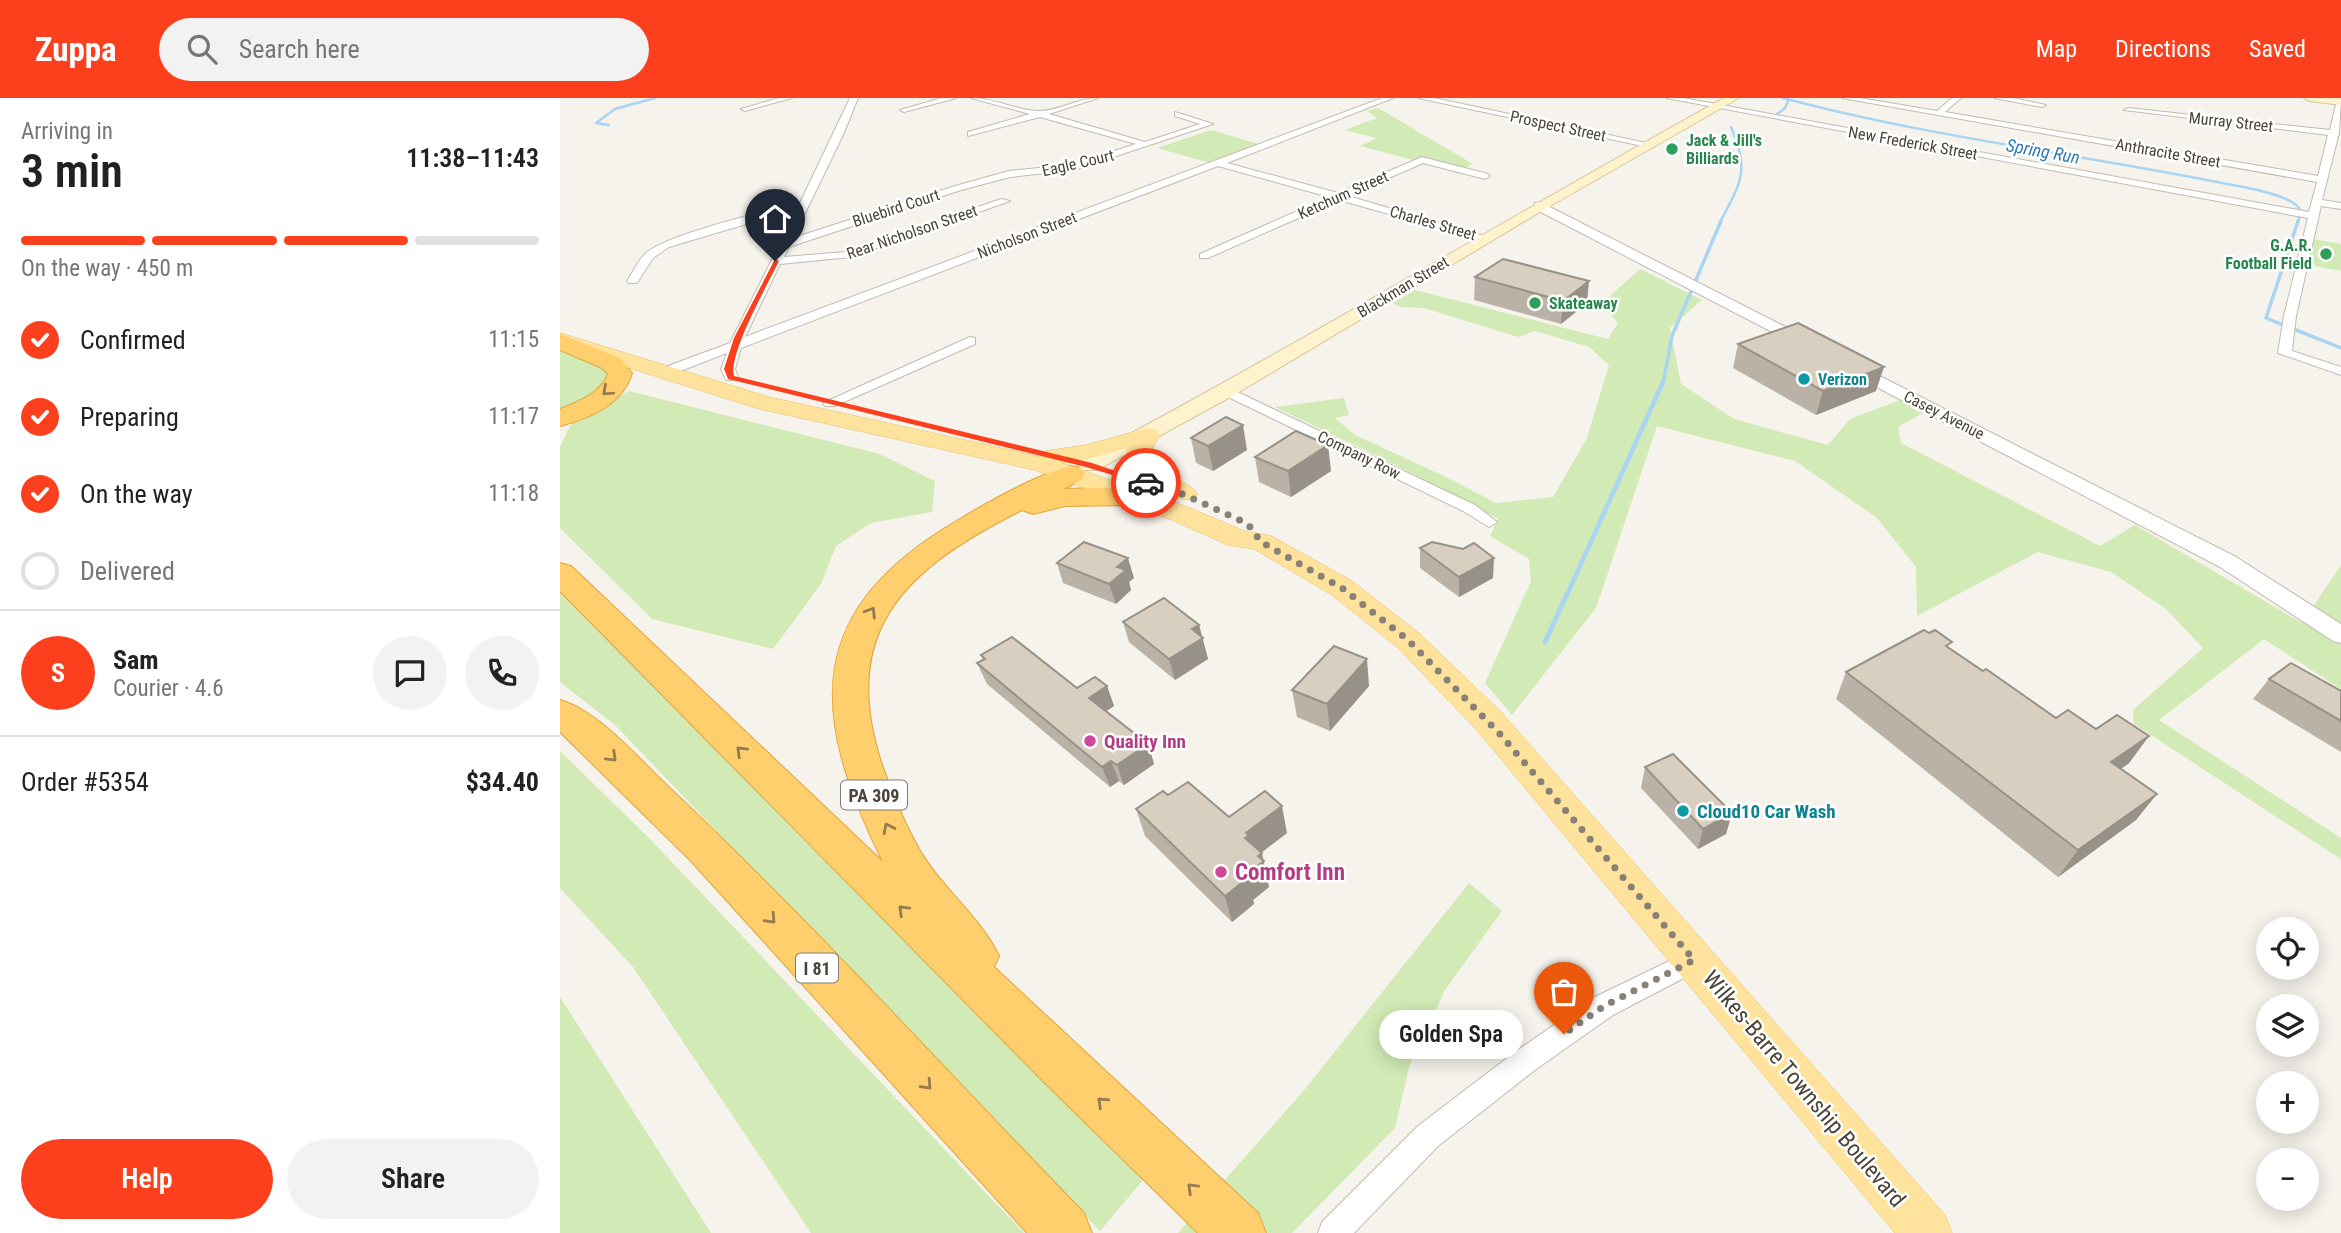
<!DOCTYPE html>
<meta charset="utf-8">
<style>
:root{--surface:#fff;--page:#f2f2f2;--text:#222;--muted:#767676;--line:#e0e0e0;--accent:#fc3f1d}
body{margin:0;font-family:"Roboto Condensed",sans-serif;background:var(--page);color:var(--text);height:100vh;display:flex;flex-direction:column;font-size:26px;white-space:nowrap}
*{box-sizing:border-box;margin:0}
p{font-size:23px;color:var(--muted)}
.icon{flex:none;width:38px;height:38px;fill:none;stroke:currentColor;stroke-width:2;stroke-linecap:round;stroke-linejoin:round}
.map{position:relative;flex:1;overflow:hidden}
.panel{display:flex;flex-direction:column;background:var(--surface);width:560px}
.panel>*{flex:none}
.controls{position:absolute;left:1696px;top:819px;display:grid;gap:14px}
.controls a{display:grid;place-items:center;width:63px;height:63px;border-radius:50%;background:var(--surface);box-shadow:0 4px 18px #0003;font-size:35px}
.pin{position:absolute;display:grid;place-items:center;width:60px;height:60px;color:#fff;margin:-72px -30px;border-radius:50% 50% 50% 0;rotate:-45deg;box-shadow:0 0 7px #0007}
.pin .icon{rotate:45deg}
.courier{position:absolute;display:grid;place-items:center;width:70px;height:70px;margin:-35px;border:5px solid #fc3f1d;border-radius:50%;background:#fff;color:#222;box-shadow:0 2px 9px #0007}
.bubble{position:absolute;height:49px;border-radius:24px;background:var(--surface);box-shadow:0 4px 18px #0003;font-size:23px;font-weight:600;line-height:49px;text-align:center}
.summary em{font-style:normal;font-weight:600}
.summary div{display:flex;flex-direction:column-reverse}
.summary{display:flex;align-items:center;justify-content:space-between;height:119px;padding:0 21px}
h1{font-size:46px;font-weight:600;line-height:52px}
.bar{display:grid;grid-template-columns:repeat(4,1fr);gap:10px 7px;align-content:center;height:84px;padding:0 21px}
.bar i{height:9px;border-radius:5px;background:var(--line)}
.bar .selected{background:var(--accent)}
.bar p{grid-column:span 4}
.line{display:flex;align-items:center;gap:18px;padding:0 21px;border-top:2px solid var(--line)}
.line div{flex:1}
.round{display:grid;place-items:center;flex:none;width:74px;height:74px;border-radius:37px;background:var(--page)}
ol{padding:0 21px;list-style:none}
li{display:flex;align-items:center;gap:21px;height:77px}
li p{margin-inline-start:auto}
li .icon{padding:7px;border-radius:50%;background:var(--accent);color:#fff;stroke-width:4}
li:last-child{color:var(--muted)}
li i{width:38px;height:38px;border:4px solid var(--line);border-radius:50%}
.primary-button{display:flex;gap:14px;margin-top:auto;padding:14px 21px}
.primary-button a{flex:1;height:80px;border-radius:42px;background:var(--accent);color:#fff;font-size:28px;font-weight:600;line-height:80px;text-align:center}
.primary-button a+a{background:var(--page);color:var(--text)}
header{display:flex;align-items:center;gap:42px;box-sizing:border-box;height:98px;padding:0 35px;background:var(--accent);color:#fff}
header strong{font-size:33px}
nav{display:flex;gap:38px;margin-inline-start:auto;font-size:24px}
.search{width:490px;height:63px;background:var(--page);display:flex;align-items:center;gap:18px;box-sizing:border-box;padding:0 24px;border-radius:38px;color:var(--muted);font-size:26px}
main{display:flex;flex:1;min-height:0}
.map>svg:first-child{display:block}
.green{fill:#d2eab5}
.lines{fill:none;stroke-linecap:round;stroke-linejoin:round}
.stream-far3{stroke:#a9d4f2;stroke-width:2.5}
.stream-far2{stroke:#a9d4f2;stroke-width:3.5}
.stream-far1{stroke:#a9d4f2;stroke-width:4.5}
.stream{stroke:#a9d4f2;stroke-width:5}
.minor-casing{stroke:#c2bbae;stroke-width:2}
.tertiary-casing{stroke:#c2bbae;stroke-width:2}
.secondary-casing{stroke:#d6c79b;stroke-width:2}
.primary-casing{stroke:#e6c16a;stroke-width:1}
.motorway-casing{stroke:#e0a43c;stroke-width:2}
.minor{fill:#fff;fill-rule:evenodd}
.tertiary{fill:#fff;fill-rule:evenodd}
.secondary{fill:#fff3cd;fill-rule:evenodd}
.primary{fill:#ffe39c;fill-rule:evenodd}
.motorway{fill:#ffcf6e;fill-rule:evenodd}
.wall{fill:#bab2a6}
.shaded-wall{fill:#979187}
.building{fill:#d8cfc1;stroke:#979187;stroke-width:2}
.oneway{stroke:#937c4e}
.route{fill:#fc3f1d}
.done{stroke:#878178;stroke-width:7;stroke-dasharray:0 12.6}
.leisure-dot{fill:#2e9e5b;stroke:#fff;stroke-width:2.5}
.culture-dot{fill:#0f9aa8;stroke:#fff;stroke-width:2.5}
.hotel-dot{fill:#d1479c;stroke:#fff;stroke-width:2.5}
.labels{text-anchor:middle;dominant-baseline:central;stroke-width:5;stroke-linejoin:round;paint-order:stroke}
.far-street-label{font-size:16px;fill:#4b4439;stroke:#fff}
.far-leisure-label{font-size:16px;font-weight:bold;fill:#27864d;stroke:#fff;text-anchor:start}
.far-culture-label{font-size:16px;font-weight:bold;fill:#0d838f;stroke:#fff;text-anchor:start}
.far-water-label{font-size:18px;font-style:italic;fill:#2e7ab2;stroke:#fff}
.shield{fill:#fff;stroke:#817c74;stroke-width:2}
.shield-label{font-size:18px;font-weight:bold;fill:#4b4439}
.hotel-label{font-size:19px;font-weight:bold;fill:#b23c85;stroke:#fff;text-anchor:start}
.culture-label{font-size:19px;font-weight:bold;fill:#0d838f;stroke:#fff;text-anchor:start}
.near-hotel-label{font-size:23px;font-weight:bold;fill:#b23c85;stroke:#fff;text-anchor:start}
.near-street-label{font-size:23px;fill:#4b4439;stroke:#fff}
</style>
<header>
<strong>Zuppa</strong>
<div class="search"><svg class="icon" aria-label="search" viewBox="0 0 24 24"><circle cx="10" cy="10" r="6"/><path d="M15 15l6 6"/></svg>Search here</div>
<nav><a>Map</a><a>Directions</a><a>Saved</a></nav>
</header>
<main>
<section class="panel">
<div class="summary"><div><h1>3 min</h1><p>Arriving in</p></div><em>11:38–11:43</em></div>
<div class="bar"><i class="selected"></i><i class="selected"></i><i class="selected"></i><i></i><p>On the way · 450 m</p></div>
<ol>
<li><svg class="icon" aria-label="check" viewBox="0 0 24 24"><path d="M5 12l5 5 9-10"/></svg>Confirmed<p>11:15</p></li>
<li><svg class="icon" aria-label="check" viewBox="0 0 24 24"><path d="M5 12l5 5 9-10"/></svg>Preparing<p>11:17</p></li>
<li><svg class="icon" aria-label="check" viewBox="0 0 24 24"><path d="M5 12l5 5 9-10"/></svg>On the way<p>11:18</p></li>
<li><i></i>Delivered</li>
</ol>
<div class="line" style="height:126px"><b class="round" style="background:var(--accent);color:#fff">S</b><div><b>Sam</b><p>Courier · 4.6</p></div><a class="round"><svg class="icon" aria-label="chat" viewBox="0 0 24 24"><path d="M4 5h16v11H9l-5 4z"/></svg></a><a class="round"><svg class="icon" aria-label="phone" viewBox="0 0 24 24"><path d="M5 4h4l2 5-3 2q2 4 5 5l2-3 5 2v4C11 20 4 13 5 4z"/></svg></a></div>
<div class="line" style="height:91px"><div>Order #5354</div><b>$34.40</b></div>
<div class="primary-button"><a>Help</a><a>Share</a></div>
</section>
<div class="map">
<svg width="1781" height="1135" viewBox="0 0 1781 1135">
<rect width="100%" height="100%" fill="#f6f3ec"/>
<g class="green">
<polygon points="818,10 913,66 905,70 860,60 853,62 800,48 817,40 784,32 817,20 807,13"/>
<polygon points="651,32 699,46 650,65 597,50"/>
<polygon points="1754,141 1781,146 1781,173 1749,167"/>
<polygon points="1080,171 1142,202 1110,230 1121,286 1174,321 1268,347 1290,321 1340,302 1363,315 1338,329 1341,345 1540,448 1575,427 1742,525 1781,467 1781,591 1704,541 1599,622 1781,740 1781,761 1574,626 1573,612 1643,550 1606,511 1551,474 1478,454 1357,518 1356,469 1317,420 1235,363 1097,328 1036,510 952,617 925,585 971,483 969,461 930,438 938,421 836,367 715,309 784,300 789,317 775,320 795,337 886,379 936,405 993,399 1027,340 1049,267 1029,249 975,233 958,239 864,210 841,209 833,205 855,192 1048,241 1058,225 1041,206"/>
<polygon points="0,252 42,269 51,280 41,293 0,312"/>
<polygon points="69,293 320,356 375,383 372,414 311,425 276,448 261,486 213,551 92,521 0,430 0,349 13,322"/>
<polygon points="0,491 588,1076 540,1133 55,627 0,584"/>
<polygon points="0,653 90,741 464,1135 251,1135 73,869 0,790"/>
<polygon points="909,785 942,813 885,892 849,969 835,1030 732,1135 618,1135 745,991"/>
<polygon points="0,899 151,1135 0,1135"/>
</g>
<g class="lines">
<g class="stream-far3">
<path d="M 1223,0 C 1369,39 1519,56 1667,86 C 1683,89 1734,97 1740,112"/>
<polyline points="1217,16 1225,10 1228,3"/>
<polyline points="49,27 36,25 55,11 95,0"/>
<path d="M 1160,124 C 1181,85 1190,72 1171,29"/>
<polyline points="1738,124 1739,120"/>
</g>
<g class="stream-far2">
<polyline points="1738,123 1706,220 1781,250"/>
<polyline points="1103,286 1112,238 1161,123"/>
</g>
<polyline class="stream-far1" points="1007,497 1103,284"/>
<polyline class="stream" points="985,544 1007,496"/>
<g class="minor-casing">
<g id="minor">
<polygon points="219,0 232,0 185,13 181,11"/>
<path d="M 290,0 L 298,0 L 283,37 L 233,140 L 395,88 L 449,73 L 510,67 L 576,46 L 480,19 L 408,38 L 408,34 L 470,16 L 411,0 C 434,0 455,12 478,13 C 497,14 517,0 538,0 L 489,16 L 585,44 L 640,26 L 615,18 L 615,14 L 653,26 L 514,72 L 450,79 L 401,92 L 229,149 L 224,159 L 286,154 L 441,101 L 450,103 L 291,159 L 220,166 L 185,239 L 822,0 L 833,0 L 667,65 L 778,95 L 862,59 L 928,76 L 930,78 L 925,81 L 863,65 L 788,98 L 931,140 L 922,142 L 779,102 L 648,160 L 640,160 L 640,156 L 769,99 L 658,68 L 181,250 L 175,271 L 178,279 L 176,282 L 166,282 L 161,271 L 167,255 L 110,277 L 100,277 L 100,271 L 170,245 L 236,114 L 220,116 L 109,149 L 93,160 L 77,185 L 69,185 L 67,183 C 73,174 78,163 85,156 C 104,137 210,111 239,107 Z"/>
<polygon points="382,0 396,0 344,14 340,12"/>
<polygon points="858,0 874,0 1096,47 1092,50"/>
<polygon points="1106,0 1123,0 1749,114 1757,84 1282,0 1300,0 1377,13 1392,0 1401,0 1385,14 1758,78 1768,37 1564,12 1568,10 1770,32 1777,2 1781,0 1779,35 1762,102 1781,105 1781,111 1761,108 1736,218 1732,253 1781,269 1781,277 1718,255 1724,218 1748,120"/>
<polygon points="1434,0 1453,0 1486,7 1482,9"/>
<polygon points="410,239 415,240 415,246 275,308 265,308 263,305"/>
<polygon points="667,289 915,407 937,424 929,429 903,413 662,296 662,290"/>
<polygon points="1134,851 1143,854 1147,862 1143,870 1053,917 975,972 878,1048 794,1135 758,1135 762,1124 858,1028 955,954 1035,899"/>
</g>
</g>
<g class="tertiary-casing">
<g id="tertiary">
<polygon points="980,104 1253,243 1255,246 1247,251 1241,249 975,111 975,105"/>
<polygon points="1292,264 1676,459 1781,526 1781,545 1773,543 1660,469 1286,273 1284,269"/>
</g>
</g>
<g class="secondary-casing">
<g id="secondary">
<path d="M 1164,0 L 1179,0 L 985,111 L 674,297 L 537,372 L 521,372 L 518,367 L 521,362 C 739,247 949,119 1164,0 Z"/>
<polygon points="1744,0 1781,0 1781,7 1750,3"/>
</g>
</g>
<g class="primary-casing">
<path id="primary" d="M 0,235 L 209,299 L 482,359 L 485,353 L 526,347 L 588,330 L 596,332 L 600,337 L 591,353 L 591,366 L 634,391 L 638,396 L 634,401 C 619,405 578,385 569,372 C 564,365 564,358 567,350 L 528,361 L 502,365 L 630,410 L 684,433 L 711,438 L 792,483 L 859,535 L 940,613 L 1385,1117 L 1392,1135 L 1335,1135 L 916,631 L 837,549 L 772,497 L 694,451 L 668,447 L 612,422 L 475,372 L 196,310 L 0,248 Z"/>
</g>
<g class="motorway-casing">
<g id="motorway">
<path d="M 0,236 L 60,260 L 72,275 C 63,306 29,321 0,328 L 0,311 C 18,304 41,295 48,276 L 42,270 L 0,252 Z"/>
<path d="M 511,368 L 521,370 L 525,376 L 521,382 L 504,391 L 573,389 L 583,392 L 587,398 L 583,404 L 573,407 L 505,408 L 473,416 L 462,412 C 349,469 278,529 321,664 C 332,695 345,728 362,756 C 384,792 421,820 439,858 L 434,869 L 698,1115 L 706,1135 L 638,1135 L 480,980 L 0,493 L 0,465 L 11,468 L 323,764 C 249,614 243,512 400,421 C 430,403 478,376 511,368 Z"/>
<path d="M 0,602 C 41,614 82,665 114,694 C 256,829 388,975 524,1115 L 532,1135 L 467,1135 L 131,763 L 0,634 Z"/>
</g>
</g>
<use href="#minor" class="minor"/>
<use href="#tertiary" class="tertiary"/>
<use href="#secondary" class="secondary"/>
<use href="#primary" class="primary"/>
<use href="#motorway" class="motorway"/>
</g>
<g class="wall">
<polygon points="915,179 1027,205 1001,226 914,202"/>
<polygon points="1178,246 1316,293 1256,317 1173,270"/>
<polygon points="631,340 687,352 653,373 636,365"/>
<polygon points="695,359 771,373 731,399 699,384"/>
<polygon points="860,450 933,480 899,499 860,470"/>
<polygon points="497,465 574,480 569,484 571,492 556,506 503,485"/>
<polygon points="563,524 639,527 648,561 615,582 569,544"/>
<polygon points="1390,550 1423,573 1496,620 1536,631 1589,638 1569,665 1561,671 1576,722 1498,779 1276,601 1286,574"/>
<polygon points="421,557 517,590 547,588 554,608 546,613 588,646 594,666 564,687 559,683 550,689 427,586 417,565 423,562"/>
<polygon points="1709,581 1781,593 1781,654 1693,601"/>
<polygon points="809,588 770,633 737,619 732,592"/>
<polygon points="1085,669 1172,715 1166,736 1138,751 1081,690"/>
<polygon points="608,697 669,719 727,735 701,755 709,789 693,802 694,806 672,824 585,738 576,711"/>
</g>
<g class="shaded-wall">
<polygon points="1029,183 1027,205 1001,226 1003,203"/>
<polygon points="1324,269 1316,293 1256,317 1263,293"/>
<polygon points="683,327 687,352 653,373 648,348"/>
<polygon points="768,347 771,373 731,399 728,373"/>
<polygon points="568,460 574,480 569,484 571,492 556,506 549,486 557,469"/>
<polygon points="934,460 933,480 899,499 899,479"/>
<polygon points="639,527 648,561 615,582 609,561 632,531"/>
<polygon points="807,561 809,588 770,633 767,606"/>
<polygon points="547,588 554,608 536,620 529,600"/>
<polygon points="1589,638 1569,665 1533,691 1551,664"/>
<polygon points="588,646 594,666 564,687 557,667"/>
<polygon points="551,663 559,683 550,689 542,669"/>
<polygon points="1597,696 1576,722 1498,779 1518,752"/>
<polygon points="722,708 727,735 694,760 685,740 686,735"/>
<polygon points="1172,715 1166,736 1138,751 1143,731"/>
<polygon points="702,755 709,789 693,802 694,806 672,824 665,798 685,778 698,758"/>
</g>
<g class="building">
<polygon points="943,161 1029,183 1003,203 915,179"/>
<polygon points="1238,225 1324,269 1263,293 1178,246"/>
<polygon points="666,319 683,327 648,348 631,340"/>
<polygon points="736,333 768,347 728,373 695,359"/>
<polygon points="524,444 568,460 557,469 566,472 549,486 497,465"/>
<polygon points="872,444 903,451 914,445 934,460 899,479 860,450"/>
<polygon points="604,500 639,527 632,531 643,540 609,561 563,524"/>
<polygon points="1364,532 1369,535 1375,532 1392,544 1386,548 1423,573 1426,571 1496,620 1508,612 1536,631 1557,617 1589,638 1551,664 1597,696 1518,752 1286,574"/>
<polygon points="452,539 517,590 535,579 547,588 529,600 588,646 557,667 551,663 542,669 417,565 425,561 421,557"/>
<polygon points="774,548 807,561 767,606 732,592"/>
<polygon points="1731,565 1781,593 1781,623 1709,581"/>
<polygon points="1113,656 1172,715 1143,731 1085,669"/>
<polygon points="628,684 669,719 705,693 722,708 686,735 689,737 685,740 702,755 698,758 704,763 685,778 688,780 665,798 576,711 603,693 608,697"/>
</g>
<defs><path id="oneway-chevron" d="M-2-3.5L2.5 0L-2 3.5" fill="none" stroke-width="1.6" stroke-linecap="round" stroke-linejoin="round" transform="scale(1.75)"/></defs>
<g class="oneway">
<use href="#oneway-chevron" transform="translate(47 293) rotate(138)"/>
<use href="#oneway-chevron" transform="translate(311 514) rotate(-58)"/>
<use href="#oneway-chevron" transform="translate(181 653) rotate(-136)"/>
<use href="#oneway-chevron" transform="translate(52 659) rotate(44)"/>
<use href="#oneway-chevron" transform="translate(328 730) rotate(-116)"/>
<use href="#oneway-chevron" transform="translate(343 812) rotate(-136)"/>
<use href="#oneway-chevron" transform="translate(211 821) rotate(47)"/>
<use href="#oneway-chevron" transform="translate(367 987) rotate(47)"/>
<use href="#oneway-chevron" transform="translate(542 1004) rotate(-137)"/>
<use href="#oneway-chevron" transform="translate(632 1090) rotate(-136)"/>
</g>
<path class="route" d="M 215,161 L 219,163 C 208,186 168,256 174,278 L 532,365 L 591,385 L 586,387 L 526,369 L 168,281 L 164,271 L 174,240 Z"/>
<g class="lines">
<polyline class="done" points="586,385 625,397 688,426 701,444 782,490 848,542 939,635 1134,862 1044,908 1004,936"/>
</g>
<g class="leisure-dot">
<circle cx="1112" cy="51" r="7"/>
<circle cx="1766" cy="156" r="7"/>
<circle cx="975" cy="205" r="7"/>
</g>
<g class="culture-dot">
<circle cx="1244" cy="281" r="7"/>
<circle cx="1123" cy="713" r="7"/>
</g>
<g class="hotel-dot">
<circle cx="530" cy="643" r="7"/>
<circle cx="661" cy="774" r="7"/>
</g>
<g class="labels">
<g class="far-street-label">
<text transform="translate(1671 24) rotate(6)">Murray Street</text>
<text transform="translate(998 28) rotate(12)">Prospect Street</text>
<text transform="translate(1353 45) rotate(10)">New Frederick Street</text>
<text transform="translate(1608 55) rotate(10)">Anthracite Street</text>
<text transform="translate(518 65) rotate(-13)">Eagle Court</text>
<text transform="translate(783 97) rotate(-24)">Ketchum Street</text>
<text transform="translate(336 110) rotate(-18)">Bluebird Court</text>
<text transform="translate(873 125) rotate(16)">Charles Street</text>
<text transform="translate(352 134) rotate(-19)">Rear Nicholson Street</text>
<text transform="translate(467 137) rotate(-21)">Nicholson Street</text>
<text transform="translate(843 189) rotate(-31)">Blackman Street</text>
<text transform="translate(1384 317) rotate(27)">Casey Avenue</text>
<text transform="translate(799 357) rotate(26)">Company Row</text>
</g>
<g class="far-leisure-label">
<text x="1126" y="42">Jack &amp; Jill's<tspan x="1126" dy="18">Billiards</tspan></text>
<text x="1752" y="147" text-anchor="end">G.A.R.<tspan x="1752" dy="18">Football Field</tspan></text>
<text x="989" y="205">Skateaway</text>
</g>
<g class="far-culture-label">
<text x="1258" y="281">Verizon</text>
</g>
<g class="far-water-label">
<text transform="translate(1483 53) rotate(10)">Spring Run</text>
</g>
<g class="shield">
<rect x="281" y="682.5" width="66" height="29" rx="5"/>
<rect x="236" y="855.5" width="42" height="29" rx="5"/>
</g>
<g class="shield-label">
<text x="314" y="697">PA 309</text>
<text x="257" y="870">I 81</text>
</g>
<g class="hotel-label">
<text x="544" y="643">Quality Inn</text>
</g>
<g class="culture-label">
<text x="1137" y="713">Cloud10 Car Wash</text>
</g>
<g class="near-hotel-label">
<text x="675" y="774">Comfort Inn</text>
</g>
<g class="near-street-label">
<text transform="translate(1244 991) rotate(50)">Wilkes-Barre Township Boulevard</text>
</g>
</g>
</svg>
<div class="controls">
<a><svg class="icon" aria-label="locate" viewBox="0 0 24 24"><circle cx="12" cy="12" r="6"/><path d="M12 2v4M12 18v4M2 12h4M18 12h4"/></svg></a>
<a><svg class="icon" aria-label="layers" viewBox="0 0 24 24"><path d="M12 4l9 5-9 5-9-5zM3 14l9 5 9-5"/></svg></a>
<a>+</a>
<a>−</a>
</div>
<div class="pin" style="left:1004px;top:936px;background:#ea580c"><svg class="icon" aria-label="bag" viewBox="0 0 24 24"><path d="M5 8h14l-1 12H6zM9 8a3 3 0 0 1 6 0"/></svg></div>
<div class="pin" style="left:215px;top:163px;background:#1f2937"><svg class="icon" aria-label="home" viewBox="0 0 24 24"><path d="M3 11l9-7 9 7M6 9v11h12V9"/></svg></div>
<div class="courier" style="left:586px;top:385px"><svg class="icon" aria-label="car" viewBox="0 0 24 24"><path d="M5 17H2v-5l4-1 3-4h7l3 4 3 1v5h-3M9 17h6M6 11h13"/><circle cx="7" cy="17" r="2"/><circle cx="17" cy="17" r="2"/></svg></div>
<div class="bubble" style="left:819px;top:912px;width:144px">Golden Spa</div>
</div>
</main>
